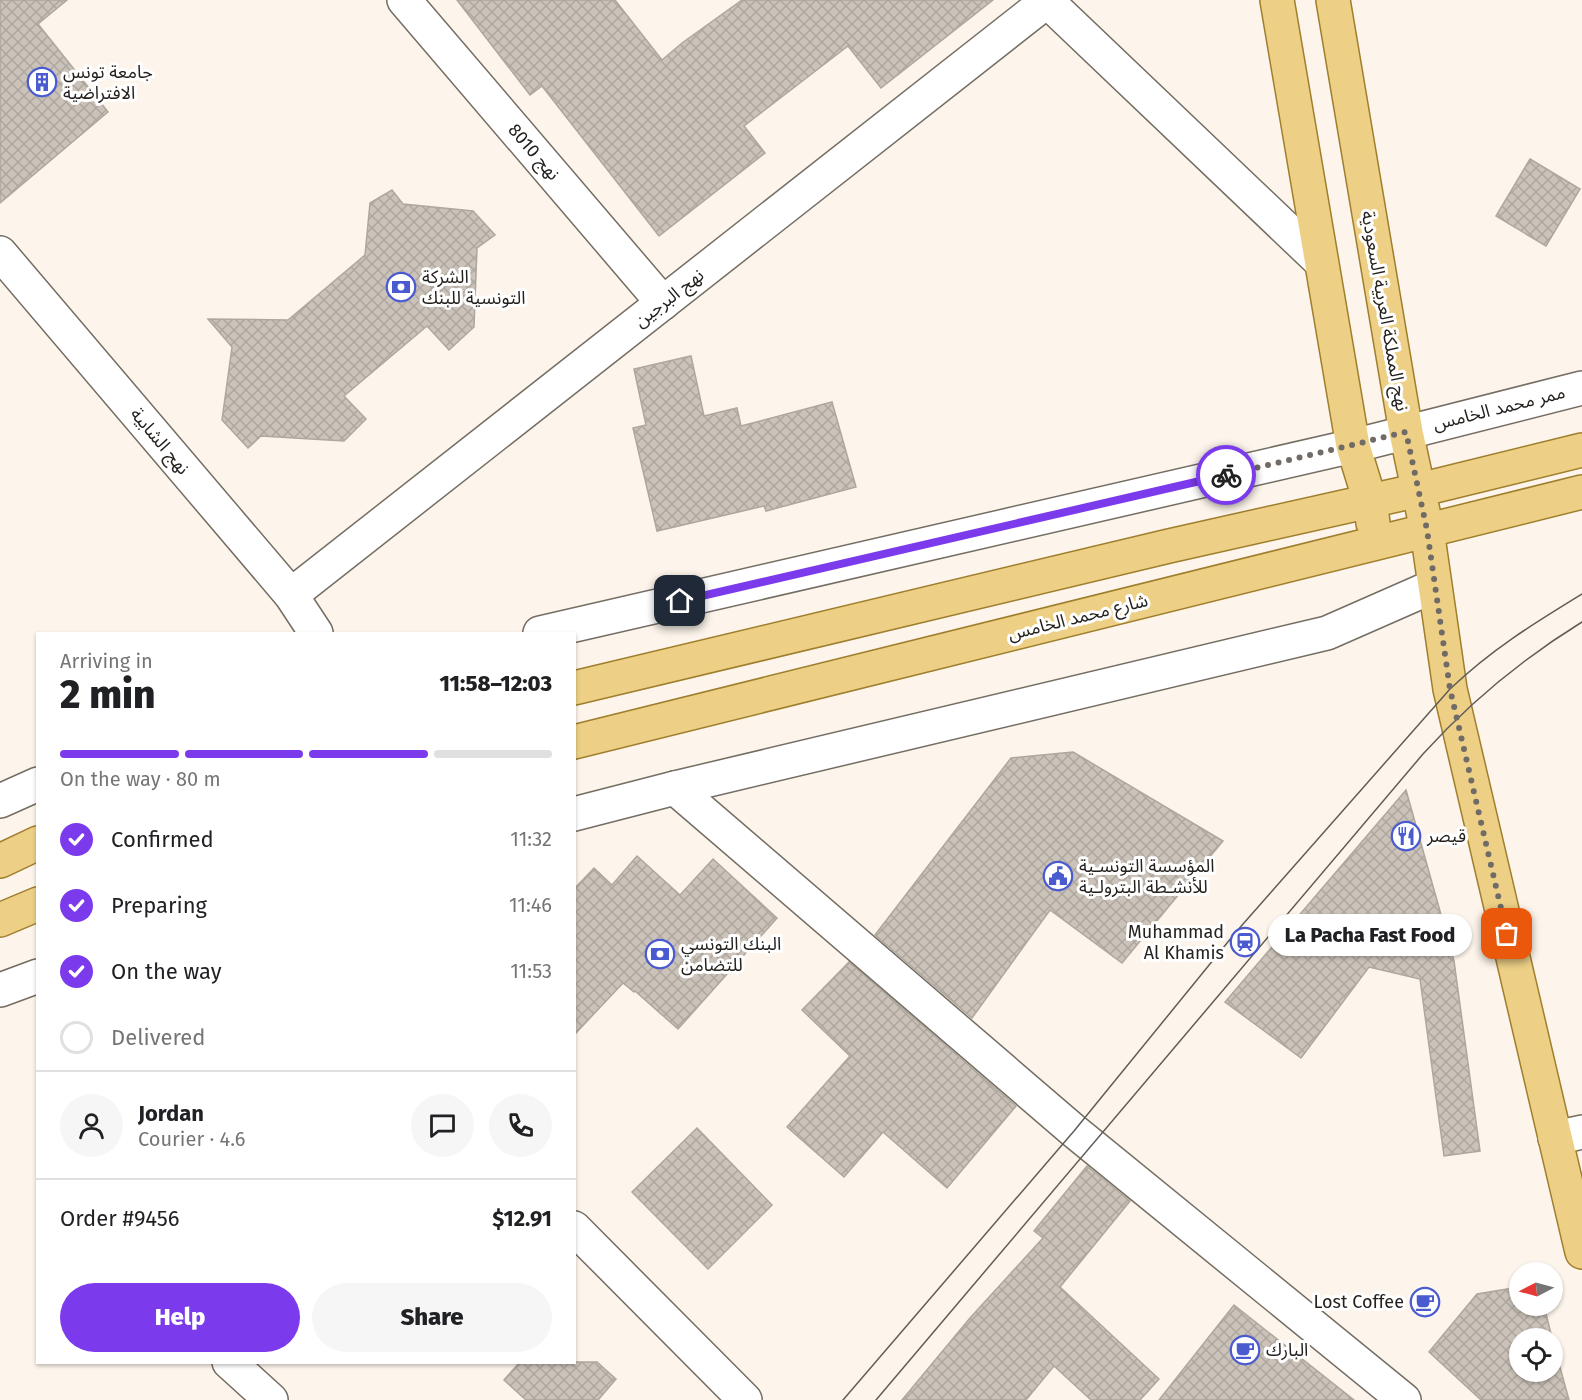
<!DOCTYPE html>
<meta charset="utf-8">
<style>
:root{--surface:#fff;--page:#f6f6f6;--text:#202124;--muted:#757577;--line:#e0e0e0;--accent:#7c3aed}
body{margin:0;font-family:"Fira Sans","Noto Sans Arabic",sans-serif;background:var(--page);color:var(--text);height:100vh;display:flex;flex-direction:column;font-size:22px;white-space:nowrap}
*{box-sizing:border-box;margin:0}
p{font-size:20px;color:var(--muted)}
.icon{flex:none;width:33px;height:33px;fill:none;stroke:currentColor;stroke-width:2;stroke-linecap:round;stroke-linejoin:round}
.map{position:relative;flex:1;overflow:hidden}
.details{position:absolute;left:36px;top:632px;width:540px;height:732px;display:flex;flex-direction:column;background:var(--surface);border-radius:0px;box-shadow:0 2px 4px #0004}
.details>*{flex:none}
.needle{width:39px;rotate:264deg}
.controls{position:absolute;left:1509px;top:1262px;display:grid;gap:12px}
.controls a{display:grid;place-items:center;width:54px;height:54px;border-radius:50%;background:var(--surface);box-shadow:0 2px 4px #0004;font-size:30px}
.pin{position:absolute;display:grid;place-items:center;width:51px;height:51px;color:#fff;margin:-26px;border-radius:12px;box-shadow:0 3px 9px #0006}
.courier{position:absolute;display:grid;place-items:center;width:60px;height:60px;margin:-30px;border:4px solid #7c3aed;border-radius:50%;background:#fff;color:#222;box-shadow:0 2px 8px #0007}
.bubble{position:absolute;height:42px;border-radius:21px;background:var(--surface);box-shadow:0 2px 4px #0004;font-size:20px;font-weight:800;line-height:42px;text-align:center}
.summary em{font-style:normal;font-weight:800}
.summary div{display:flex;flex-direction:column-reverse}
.summary{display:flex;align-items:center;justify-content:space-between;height:102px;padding:0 24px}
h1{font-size:39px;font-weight:800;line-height:45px}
.bar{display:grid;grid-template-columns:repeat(4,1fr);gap:9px 6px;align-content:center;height:72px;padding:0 24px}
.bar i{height:8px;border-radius:4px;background:var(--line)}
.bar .current{background:var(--accent)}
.bar p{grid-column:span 4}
.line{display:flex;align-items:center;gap:15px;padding:0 24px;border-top:2px solid var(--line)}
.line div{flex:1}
.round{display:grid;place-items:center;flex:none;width:63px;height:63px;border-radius:32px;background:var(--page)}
ol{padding:0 24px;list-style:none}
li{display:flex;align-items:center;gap:18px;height:66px}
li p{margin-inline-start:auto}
li .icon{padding:6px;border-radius:50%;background:var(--accent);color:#fff;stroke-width:4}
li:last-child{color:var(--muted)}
li i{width:33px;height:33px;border:3px solid var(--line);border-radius:50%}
.button{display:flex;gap:12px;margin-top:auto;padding:12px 24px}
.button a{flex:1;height:69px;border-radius:36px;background:var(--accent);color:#fff;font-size:24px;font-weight:800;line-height:69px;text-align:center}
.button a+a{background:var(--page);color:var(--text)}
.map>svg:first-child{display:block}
.building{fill:url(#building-cross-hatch);stroke:#aea79d;stroke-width:1.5}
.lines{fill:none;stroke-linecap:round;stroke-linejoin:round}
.minor-casing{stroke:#746d64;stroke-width:36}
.major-casing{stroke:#9f7e2d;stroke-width:36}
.minor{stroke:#fff;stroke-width:33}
.major{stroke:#edd086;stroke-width:33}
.tram{stroke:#605c57;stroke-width:1.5}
.done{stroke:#706b66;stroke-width:6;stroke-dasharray:0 10.8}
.route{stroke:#7c3aed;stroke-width:8}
.labels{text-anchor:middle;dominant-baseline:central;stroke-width:6;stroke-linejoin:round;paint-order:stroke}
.poi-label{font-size:18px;fill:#24211e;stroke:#fff;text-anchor:start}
.street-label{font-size:18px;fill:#24211e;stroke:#fff}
</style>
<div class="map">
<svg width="1582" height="1400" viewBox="0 0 1582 1400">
<defs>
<pattern id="building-cross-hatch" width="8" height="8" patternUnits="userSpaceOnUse" patternTransform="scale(1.5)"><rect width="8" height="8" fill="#cbc3b9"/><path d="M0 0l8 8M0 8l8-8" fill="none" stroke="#aea79f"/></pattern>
</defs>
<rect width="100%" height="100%" fill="#fdf5eb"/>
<g class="building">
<polygon points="0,0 67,0 38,24 108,112 0,203"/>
<polygon points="457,0 615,0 662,60 682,43 742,0 993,0 881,88 848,46 744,126 765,153 659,236 542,86 530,95"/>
<polygon points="1530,159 1580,189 1546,246 1496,216"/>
<polygon points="392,190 403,204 473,211 495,235 477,248 474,327 449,350 427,326 344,396 366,419 344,441 261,436 248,448 222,420 232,347 208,319 288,320 365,255 370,203"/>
<polygon points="691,356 704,416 737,408 741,426 832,402 856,487 766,511 764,506 657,531 633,428 646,425 634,369"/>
<polygon points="1073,752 1223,841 1122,963 1050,910 972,1018 875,935 1011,758"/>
<polygon points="1406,790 1454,961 1480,1151 1444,1156 1420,979 1369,967 1301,1058 1225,1002"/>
<polygon points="637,856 680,895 713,859 777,918 678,1029 635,991 634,992 623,983 574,1035 574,889 594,868 612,885"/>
<polygon points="849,962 1016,1106 947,1188 883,1132 844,1177 787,1127 850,1056 802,1010"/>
<polygon points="697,1128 772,1205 708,1269 632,1192"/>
<polygon points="1087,1166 1130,1201 1060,1287 1159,1379 1140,1400 1091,1400 1054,1366 1026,1400 902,1400 970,1318 1043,1238 1034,1231"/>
<polygon points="1520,1287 1520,1305 1544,1305 1552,1338 1520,1338 1520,1371 1552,1371 1552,1338 1569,1400 1481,1400 1429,1352 1477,1294"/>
<polygon points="1234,1305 1354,1400 1159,1400"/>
<polygon points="520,1362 597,1362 616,1379 598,1400 526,1400 504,1380"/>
</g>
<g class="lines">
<g class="minor-casing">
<g id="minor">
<polyline points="404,0 663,303"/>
<polyline points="1046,0 1321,262"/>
<polyline points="0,253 291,595 316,633"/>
<polyline points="291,595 1047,1"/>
<polyline points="540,633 1353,446 1582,388"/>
<polyline points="675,788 1074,1131 1404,1400"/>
<polyline points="0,801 38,784"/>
<polyline points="574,814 675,788 1327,633 1434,586"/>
<polyline points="0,990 38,976"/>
<polyline points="1555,1138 1582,1132"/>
<polyline points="574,1228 745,1400"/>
<polyline points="229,1362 271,1400"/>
</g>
</g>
<g class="major-casing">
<g id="major">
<polyline points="1277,0 1353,446 1370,501 1373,523"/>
<polyline points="1333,0 1406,432 1427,530 1450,689 1582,1252"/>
<polyline points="574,688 1169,546 1419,490 1582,450"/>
<polyline points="574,742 1582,492"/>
<polyline points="0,861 38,843"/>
<polyline points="0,920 38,904"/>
</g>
</g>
<use href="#minor" class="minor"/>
<use href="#major" class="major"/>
<g class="tram">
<path d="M 843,1400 L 1074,1131 L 1236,932 L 1450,689 C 1492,649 1533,624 1582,594"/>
<path d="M 876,1400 L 1423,754 C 1470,702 1522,659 1582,622"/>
</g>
</g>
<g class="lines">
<polyline class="done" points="1226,475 1406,432 1427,530 1450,689 1507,934"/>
<polyline class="route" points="680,601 1226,475"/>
</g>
<defs>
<g id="building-ring" transform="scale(1.5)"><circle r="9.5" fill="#fff" stroke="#4a5bd0" stroke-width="1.5"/><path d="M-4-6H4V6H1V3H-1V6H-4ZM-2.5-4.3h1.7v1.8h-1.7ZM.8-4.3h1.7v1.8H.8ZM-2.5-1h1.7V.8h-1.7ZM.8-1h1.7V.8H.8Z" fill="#4a5bd0"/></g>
<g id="bank-ring" transform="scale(1.5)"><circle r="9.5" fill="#fff" stroke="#4a5bd0" stroke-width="1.5"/><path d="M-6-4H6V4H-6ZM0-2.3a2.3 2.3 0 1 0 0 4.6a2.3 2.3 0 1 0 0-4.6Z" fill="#4a5bd0"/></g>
<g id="restaurant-ring" transform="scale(1.5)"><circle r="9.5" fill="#fff" stroke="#4a5bd0" stroke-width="1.5"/><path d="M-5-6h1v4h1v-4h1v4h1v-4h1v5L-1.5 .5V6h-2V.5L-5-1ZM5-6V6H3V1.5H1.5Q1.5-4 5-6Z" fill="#4a5bd0"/></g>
<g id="civic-ring" transform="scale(1.5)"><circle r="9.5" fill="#fff" stroke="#4a5bd0" stroke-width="1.5"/><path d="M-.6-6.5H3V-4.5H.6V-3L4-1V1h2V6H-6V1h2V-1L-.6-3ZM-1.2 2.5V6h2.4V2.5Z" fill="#4a5bd0"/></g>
<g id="station-ring" transform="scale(1.5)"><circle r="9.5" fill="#fff" stroke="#4a5bd0" stroke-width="1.5"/><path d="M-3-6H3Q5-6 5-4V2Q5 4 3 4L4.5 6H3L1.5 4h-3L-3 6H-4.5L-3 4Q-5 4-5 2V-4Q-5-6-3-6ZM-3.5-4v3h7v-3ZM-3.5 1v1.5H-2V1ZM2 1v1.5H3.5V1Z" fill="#4a5bd0"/></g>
<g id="cafe-ring" transform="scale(1.5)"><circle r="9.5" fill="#fff" stroke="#4a5bd0" stroke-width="1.5"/><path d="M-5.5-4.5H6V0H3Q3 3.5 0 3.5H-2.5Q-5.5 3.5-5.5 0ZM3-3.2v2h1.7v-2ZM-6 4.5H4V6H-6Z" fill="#4a5bd0"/></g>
</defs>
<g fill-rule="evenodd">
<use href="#building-ring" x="42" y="82"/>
<use href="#bank-ring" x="401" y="287"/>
<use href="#restaurant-ring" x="1406" y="836"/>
<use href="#civic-ring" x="1058" y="876"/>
<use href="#station-ring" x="1245" y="942"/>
<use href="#bank-ring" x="660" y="954"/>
<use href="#cafe-ring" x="1425" y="1302"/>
<use href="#cafe-ring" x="1245" y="1350"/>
</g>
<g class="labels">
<g class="poi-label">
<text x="63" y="72">جامعة تونس<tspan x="63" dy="21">الافتراضية</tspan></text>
<text x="422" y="277">الشركة<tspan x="422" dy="21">التونسية للبنك</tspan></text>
<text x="1427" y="836">قيصر</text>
<text x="1079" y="866">المؤسسة التونسـية<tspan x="1079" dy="21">للأنشـطة البترولـية</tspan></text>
<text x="1224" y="932" text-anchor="end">Muhammad<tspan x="1224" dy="21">Al Khamis</tspan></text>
<text x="681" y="944">البنك التونسي<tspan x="681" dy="21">للتضامن</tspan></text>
<text x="1404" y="1302" text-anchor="end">Lost Coffee</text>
<text x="1266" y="1350">البارك</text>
</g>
<g class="street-label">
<text transform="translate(534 152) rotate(49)">نهج 8010</text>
<text transform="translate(669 298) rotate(-38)">نهج البرجين</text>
<text transform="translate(1385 311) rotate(80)">نهج المملكة العربية السعودية</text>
<text transform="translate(1499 408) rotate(-14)">ممر محمد الخامس</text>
<text transform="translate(160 441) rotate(50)">نهج الشابية</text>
<text transform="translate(1078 617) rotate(-14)">شارع محمد الخامس</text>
</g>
</g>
</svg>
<div class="controls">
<a><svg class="needle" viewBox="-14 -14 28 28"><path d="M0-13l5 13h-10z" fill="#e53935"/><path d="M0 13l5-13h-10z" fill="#757577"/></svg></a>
<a><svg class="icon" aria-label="locate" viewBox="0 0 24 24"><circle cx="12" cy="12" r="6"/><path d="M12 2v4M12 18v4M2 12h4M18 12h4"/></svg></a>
</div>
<div class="pin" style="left:1507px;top:934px;background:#ea580c"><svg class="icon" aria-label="bag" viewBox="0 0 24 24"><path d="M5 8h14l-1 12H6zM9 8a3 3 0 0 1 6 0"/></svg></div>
<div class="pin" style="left:680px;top:601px;background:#1f2937"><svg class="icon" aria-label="home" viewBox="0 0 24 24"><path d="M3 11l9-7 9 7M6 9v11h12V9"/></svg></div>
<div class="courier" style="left:1226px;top:475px"><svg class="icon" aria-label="bike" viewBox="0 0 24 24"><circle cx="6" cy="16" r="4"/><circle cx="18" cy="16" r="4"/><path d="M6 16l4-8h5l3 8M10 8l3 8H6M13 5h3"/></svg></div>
<div class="bubble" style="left:1268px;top:914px;width:204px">La Pacha Fast Food</div>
<section class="details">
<div class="summary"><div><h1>2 min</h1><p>Arriving in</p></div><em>11:58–12:03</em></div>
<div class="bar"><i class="current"></i><i class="current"></i><i class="current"></i><i></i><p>On the way · 80 m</p></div>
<ol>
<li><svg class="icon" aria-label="check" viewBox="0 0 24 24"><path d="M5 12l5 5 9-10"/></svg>Confirmed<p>11:32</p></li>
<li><svg class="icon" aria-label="check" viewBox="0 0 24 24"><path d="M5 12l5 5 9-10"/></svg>Preparing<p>11:46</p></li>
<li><svg class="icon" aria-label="check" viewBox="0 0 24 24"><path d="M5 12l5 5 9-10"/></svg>On the way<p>11:53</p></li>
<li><i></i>Delivered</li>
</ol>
<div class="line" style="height:108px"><a class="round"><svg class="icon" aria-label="person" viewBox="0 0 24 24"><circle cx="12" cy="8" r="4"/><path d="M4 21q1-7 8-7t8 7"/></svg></a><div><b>Jordan</b><p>Courier · 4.6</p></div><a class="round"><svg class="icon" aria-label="chat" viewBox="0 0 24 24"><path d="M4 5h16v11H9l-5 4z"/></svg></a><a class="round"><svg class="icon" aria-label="phone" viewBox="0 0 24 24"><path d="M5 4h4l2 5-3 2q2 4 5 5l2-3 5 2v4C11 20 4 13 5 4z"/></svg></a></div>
<div class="line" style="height:78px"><div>Order #9456</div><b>$12.91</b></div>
<div class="button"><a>Help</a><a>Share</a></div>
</section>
</div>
